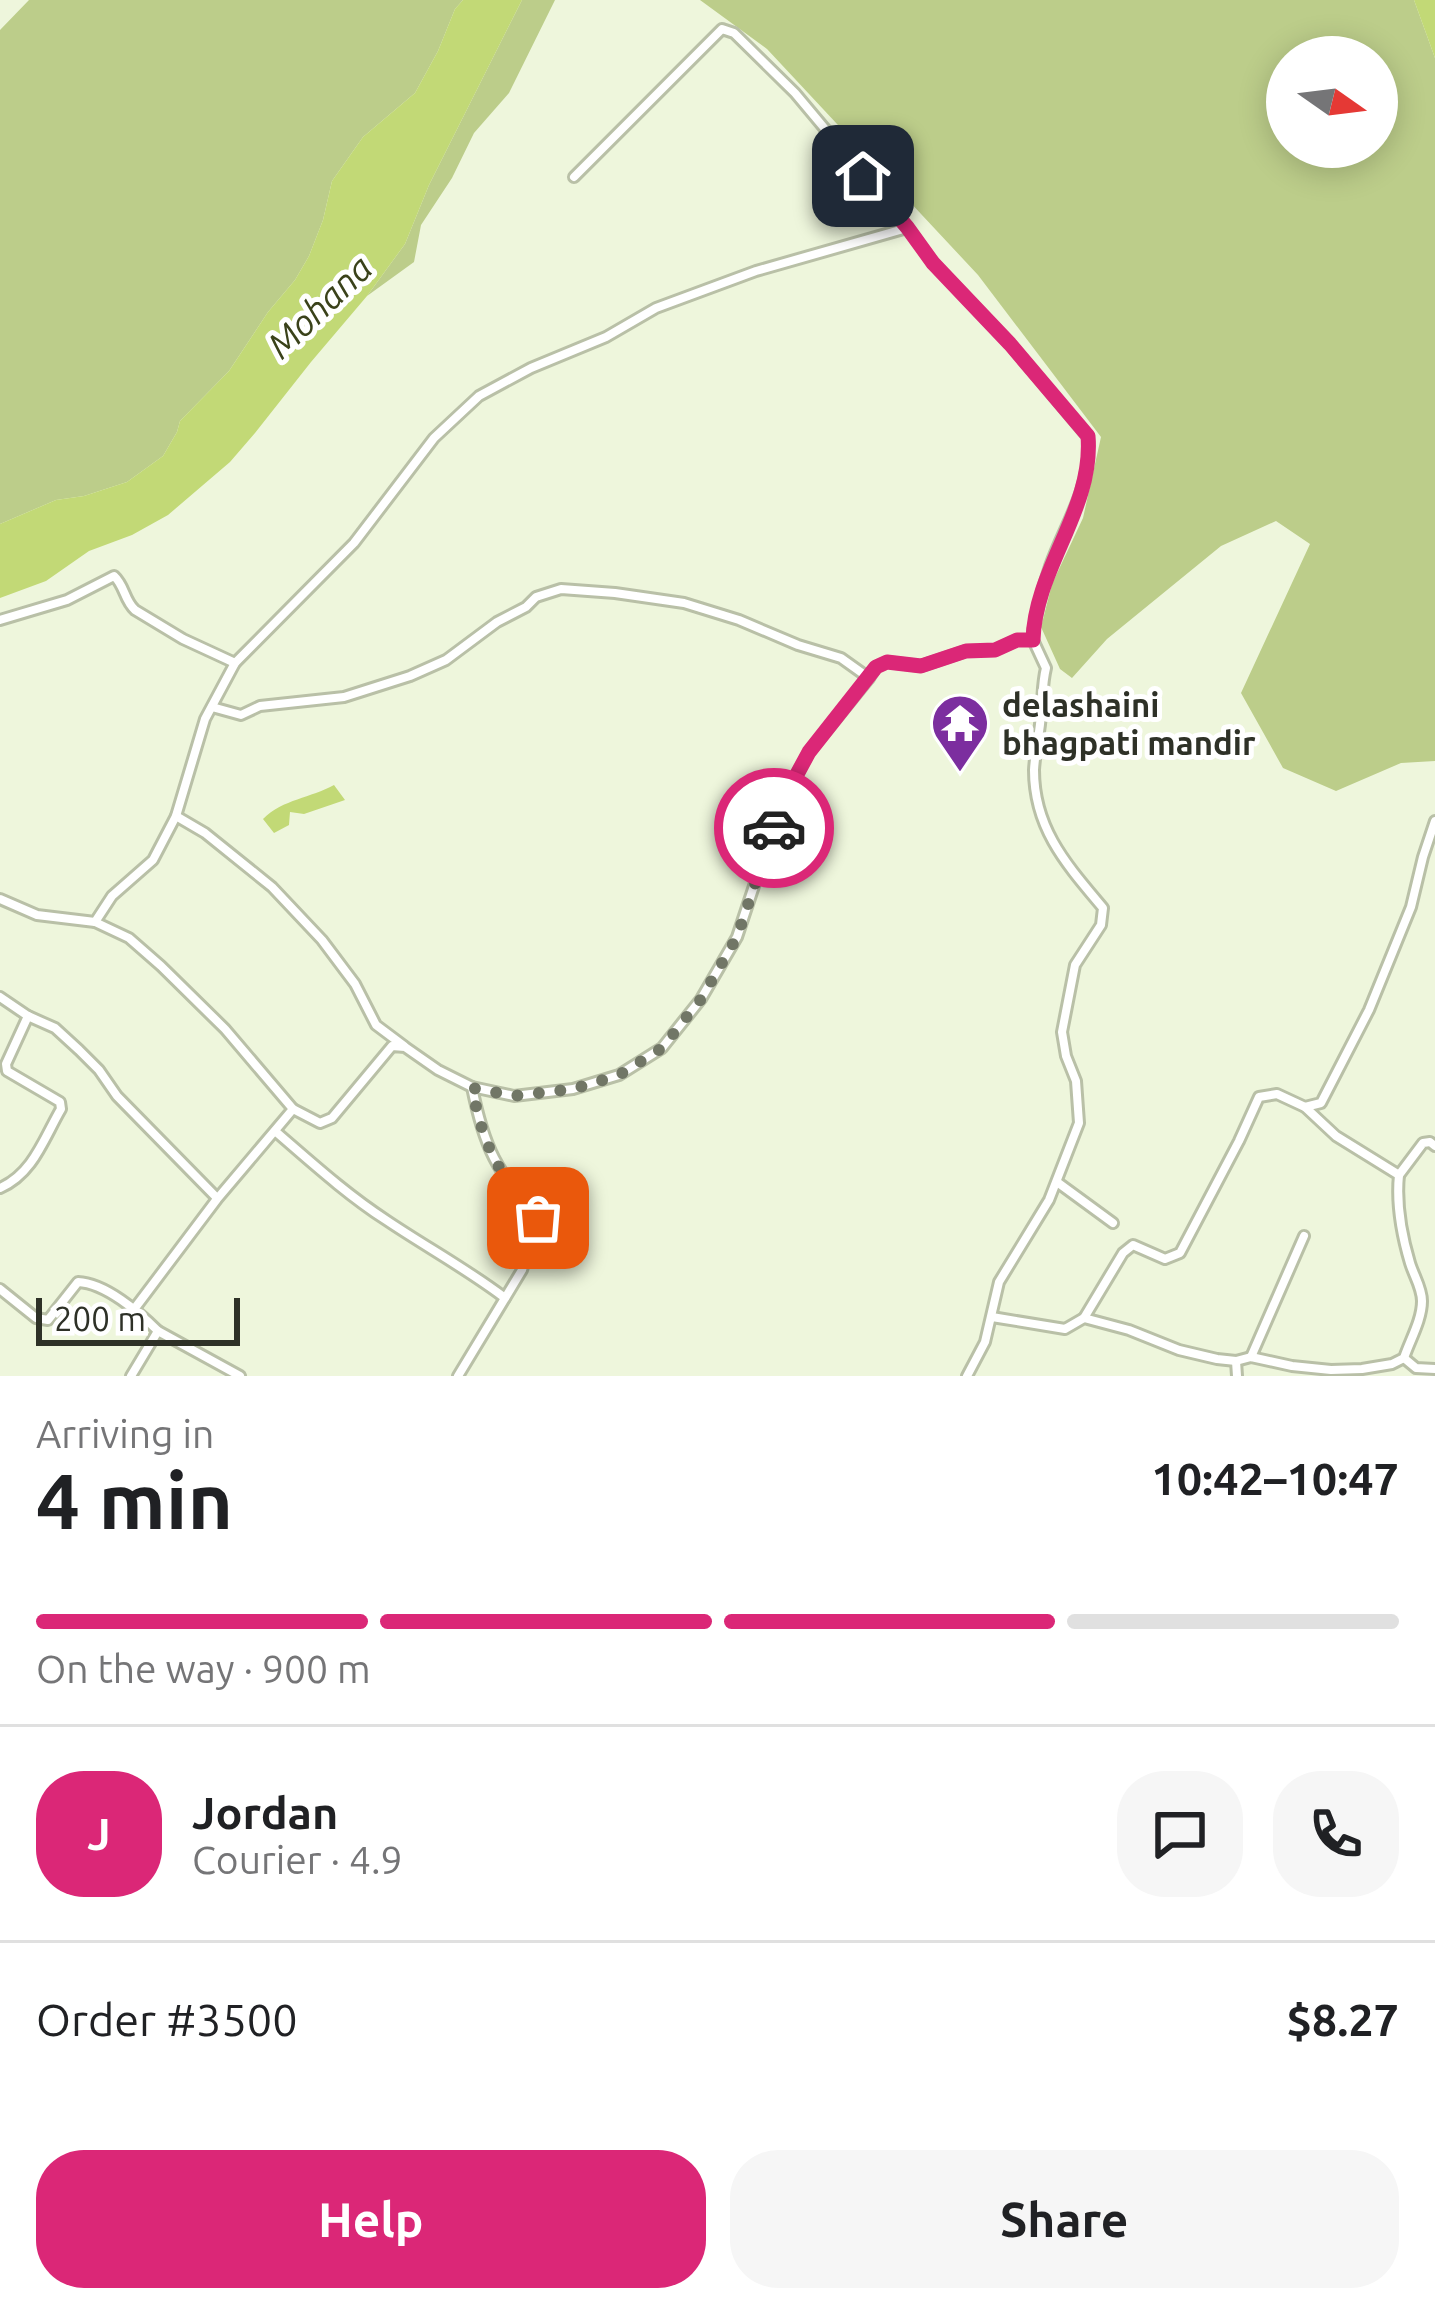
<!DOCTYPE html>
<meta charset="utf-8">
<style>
:root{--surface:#fff;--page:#f6f6f6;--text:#202124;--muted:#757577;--line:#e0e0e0;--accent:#db2777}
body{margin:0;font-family:Ubuntu,sans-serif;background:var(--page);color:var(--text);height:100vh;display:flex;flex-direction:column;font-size:45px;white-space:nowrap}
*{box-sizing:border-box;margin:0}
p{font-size:39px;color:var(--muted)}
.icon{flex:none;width:66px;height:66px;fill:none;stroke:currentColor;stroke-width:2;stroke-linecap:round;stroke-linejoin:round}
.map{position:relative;height:1376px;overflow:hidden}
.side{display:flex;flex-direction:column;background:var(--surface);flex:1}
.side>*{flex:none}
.needle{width:78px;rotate:104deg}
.tools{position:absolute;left:1266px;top:36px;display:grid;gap:24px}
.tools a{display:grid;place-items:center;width:132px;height:132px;border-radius:50%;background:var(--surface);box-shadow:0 6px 30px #0003;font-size:60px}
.scale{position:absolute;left:36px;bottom:30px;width:204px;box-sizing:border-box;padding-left:12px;border:6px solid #2e3127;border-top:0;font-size:33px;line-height:42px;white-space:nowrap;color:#2e3127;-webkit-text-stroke:9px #fff;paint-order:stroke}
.pin{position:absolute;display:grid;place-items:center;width:102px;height:102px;color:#fff;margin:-51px;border-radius:24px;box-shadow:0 6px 18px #0006}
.courier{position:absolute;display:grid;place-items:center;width:120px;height:120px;margin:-60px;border:9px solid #db2777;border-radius:50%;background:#fff;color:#222;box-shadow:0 3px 15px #0007}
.headline em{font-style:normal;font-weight:700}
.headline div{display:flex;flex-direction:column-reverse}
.headline{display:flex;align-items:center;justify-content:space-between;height:204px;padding:0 36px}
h1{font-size:78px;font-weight:700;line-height:90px}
.bar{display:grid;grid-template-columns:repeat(4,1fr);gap:18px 12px;align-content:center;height:144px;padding:0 36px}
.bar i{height:15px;border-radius:9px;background:var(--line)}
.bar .on{background:var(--accent)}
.bar p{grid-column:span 4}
.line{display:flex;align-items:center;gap:30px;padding:0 36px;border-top:3px solid var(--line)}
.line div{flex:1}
.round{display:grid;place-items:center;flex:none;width:126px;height:126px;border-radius:48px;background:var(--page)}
.primary-button{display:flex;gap:24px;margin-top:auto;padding:24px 36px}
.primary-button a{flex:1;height:138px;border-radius:48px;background:var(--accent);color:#fff;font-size:48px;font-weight:700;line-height:138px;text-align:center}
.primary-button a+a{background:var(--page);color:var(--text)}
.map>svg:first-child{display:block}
.green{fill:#bccd8a;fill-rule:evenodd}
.water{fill:#c2d976}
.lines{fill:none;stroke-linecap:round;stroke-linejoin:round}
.street-casing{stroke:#b9c0a7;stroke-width:14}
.street{stroke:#fff;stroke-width:8}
.done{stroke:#717666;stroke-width:12;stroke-dasharray:0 21.6}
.route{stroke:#db2777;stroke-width:15}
.labels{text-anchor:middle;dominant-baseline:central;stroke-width:10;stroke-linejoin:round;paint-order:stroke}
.poi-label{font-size:33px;font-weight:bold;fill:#2e3127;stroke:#fff;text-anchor:start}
.water-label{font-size:36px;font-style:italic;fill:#3a421a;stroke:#fff}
</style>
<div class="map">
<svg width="1435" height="1376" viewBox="0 0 1435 1376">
<rect width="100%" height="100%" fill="#eef6dc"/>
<g class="green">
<polygon points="29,0 463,0 455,9 438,51 415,93 363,137 332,181 323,220 309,256 295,280 268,312 229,371 180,421 177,432 163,456 127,482 84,496 56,500 0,524 0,30"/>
<polygon points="522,0 555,0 509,93 474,133 452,178 421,225 414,262 367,296 405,244 429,185"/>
<path d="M 700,0 L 1414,0 L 1435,58 L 1435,761 L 1401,763 L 1336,791 L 1283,768 L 1241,693 L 1310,544 L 1276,521 L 1221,546 L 1107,639 L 1072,678 L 1060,669 L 1041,627 L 1052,584 L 1083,518 L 1101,437 L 978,275 L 767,49 ZM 1287,57 L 1377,57 L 1377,147 L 1287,147 Z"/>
</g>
<g class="water">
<polygon points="463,0 522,0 429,185 405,244 367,296 311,362 255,433 230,462 168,515 132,535 89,551 46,581 0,598 0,524 56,500 84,496 127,482 163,456 177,432 180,421 229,371 268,312 295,280 309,256 323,220 332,181 363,137 415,93 438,51 455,9"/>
<polygon points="1414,0 1435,0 1435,58"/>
<path d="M 334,785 L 345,800 L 304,814 L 290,812 L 289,825 L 274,833 L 263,819 C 283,799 311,798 334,785 Z"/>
</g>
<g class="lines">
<g class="street-casing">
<g id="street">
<path d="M 574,177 L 722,29 L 734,33 L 795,93 L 907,227 L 933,263 L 1010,344 L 1088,437 C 1092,487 1066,521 1050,566 C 1043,587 1037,609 1033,632 L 1033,640 L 1046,668 C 1042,684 1043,697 1041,714 C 1040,732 1035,751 1034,770 C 1034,829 1067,865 1103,908 L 1101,925 L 1075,965 L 1062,1032 L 1066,1056 L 1076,1081 L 1079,1123 L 1049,1200 L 999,1282 L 985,1342 L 967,1376"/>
<path d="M 0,620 L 67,600 L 114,576 C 125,586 124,600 135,610 L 183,639 L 235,663"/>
<polyline points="869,678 876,667 887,662 921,666 966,651 995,650 1017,640 1033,640"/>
<polyline points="212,707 241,715 260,706 344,697 410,676 446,660 497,622 526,607 536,597 561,589 615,593 684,603 739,620 798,645 841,658 869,678 809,752 782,802 737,937 701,999 662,1048 619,1075 573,1089 514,1096 472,1087"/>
<polyline points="176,816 205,833 272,887 322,940 355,984 376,1025 404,1046"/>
<polyline points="0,899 37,915 95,922 112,896 153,860 176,816 205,719 235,663 354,543 434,438 479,396 531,368 606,337 656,308 756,271 907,228"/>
<polyline points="95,922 129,938 161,966 225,1029 293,1109 217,1199 135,1308"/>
<polyline points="0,997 28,1016 55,1028 79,1050 99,1070 117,1096 217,1198"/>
<path d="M 293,1109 L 320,1123 L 332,1118 L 392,1046 L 405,1047 L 438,1070 L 472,1087 C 484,1148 497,1172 538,1218 L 522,1270 L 458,1376"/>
<path d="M 275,1131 C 311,1162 346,1194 386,1220 C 426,1247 467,1269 505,1298"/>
<polyline points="1399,1175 1423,1143 1430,1142 1435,1146"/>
<polyline points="1057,1182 1113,1223"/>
<path d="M 0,1188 C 33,1174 44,1138 61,1109 L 60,1102 L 7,1071 L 6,1064 L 28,1016"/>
<path d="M 0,1289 L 36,1318 L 48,1320 L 78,1282 C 105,1283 139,1312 158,1331 L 131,1376"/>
<path d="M 992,1317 L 1065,1329 L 1084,1318 L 1129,1330 L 1179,1350 L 1217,1359 L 1236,1361 L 1251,1357 L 1292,1366 L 1331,1370 L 1362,1369 L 1392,1364 L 1404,1358 C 1410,1340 1422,1320 1422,1301 C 1422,1288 1414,1276 1410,1263 C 1402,1236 1396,1204 1399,1175 L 1336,1136 L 1305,1107"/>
<polyline points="1084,1318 1123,1253 1133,1245 1165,1259 1180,1253 1239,1141 1259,1097 1277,1094 1305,1107 1321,1103 1369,1010 1411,907 1423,857 1435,821"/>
<polyline points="158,1331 240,1376"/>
<polyline points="1251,1357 1304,1236"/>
<polyline points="1404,1358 1416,1368 1435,1369"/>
<polyline points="1236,1361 1237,1376"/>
</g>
</g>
<use href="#street" class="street"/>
</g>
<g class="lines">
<path class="done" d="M 538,1218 C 497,1172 484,1148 472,1088 L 514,1096 L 573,1089 L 619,1075 L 662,1048 L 701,999 L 737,937 L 774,828"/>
<path class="route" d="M 774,828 L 782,802 L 809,752 L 876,667 L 887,662 L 921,666 L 966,651 L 995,650 L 1017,640 L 1033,640 C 1035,568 1094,509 1088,436 L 1010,344 L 933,263 L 907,227 L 863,176"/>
</g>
<defs>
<g id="temple-pin" transform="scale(3)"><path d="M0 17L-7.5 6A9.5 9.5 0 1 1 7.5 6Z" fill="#7c2e9f" stroke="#fff"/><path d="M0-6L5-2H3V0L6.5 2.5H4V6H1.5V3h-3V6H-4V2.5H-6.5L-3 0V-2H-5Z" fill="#fff"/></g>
</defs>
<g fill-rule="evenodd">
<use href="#temple-pin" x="960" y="723"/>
</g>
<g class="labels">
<g class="poi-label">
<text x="1002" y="704">delashaini<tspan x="1002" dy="38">bhagpati mandir</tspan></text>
</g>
<g class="water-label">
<text transform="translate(319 306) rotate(-44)">Mohana</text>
</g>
</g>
</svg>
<div class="tools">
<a><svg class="needle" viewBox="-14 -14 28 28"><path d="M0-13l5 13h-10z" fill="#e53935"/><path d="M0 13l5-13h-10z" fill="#757577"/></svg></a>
</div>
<div class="scale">200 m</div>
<div class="pin" style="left:538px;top:1218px;background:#ea580c"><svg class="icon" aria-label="bag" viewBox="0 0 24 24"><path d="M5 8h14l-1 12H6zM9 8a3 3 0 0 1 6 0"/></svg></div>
<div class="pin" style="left:863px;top:176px;background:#1f2937"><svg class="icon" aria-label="home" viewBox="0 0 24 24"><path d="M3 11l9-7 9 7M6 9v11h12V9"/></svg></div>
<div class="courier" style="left:774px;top:828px"><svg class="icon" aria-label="car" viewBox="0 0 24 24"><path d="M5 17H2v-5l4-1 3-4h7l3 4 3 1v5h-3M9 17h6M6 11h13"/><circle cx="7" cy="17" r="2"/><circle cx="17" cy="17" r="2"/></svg></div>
</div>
<section class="side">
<div class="headline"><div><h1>4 min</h1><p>Arriving in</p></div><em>10:42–10:47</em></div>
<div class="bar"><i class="on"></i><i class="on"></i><i class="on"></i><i></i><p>On the way · 900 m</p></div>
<div class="line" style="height:216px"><b class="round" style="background:var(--accent);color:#fff">J</b><div><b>Jordan</b><p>Courier · 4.9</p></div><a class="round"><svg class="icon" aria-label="chat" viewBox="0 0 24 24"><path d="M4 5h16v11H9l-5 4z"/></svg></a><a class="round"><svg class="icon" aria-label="phone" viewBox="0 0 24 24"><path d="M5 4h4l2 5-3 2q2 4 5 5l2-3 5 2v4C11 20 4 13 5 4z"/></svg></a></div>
<div class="line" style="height:156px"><div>Order #3500</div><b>$8.27</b></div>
<div class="primary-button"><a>Help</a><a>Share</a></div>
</section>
